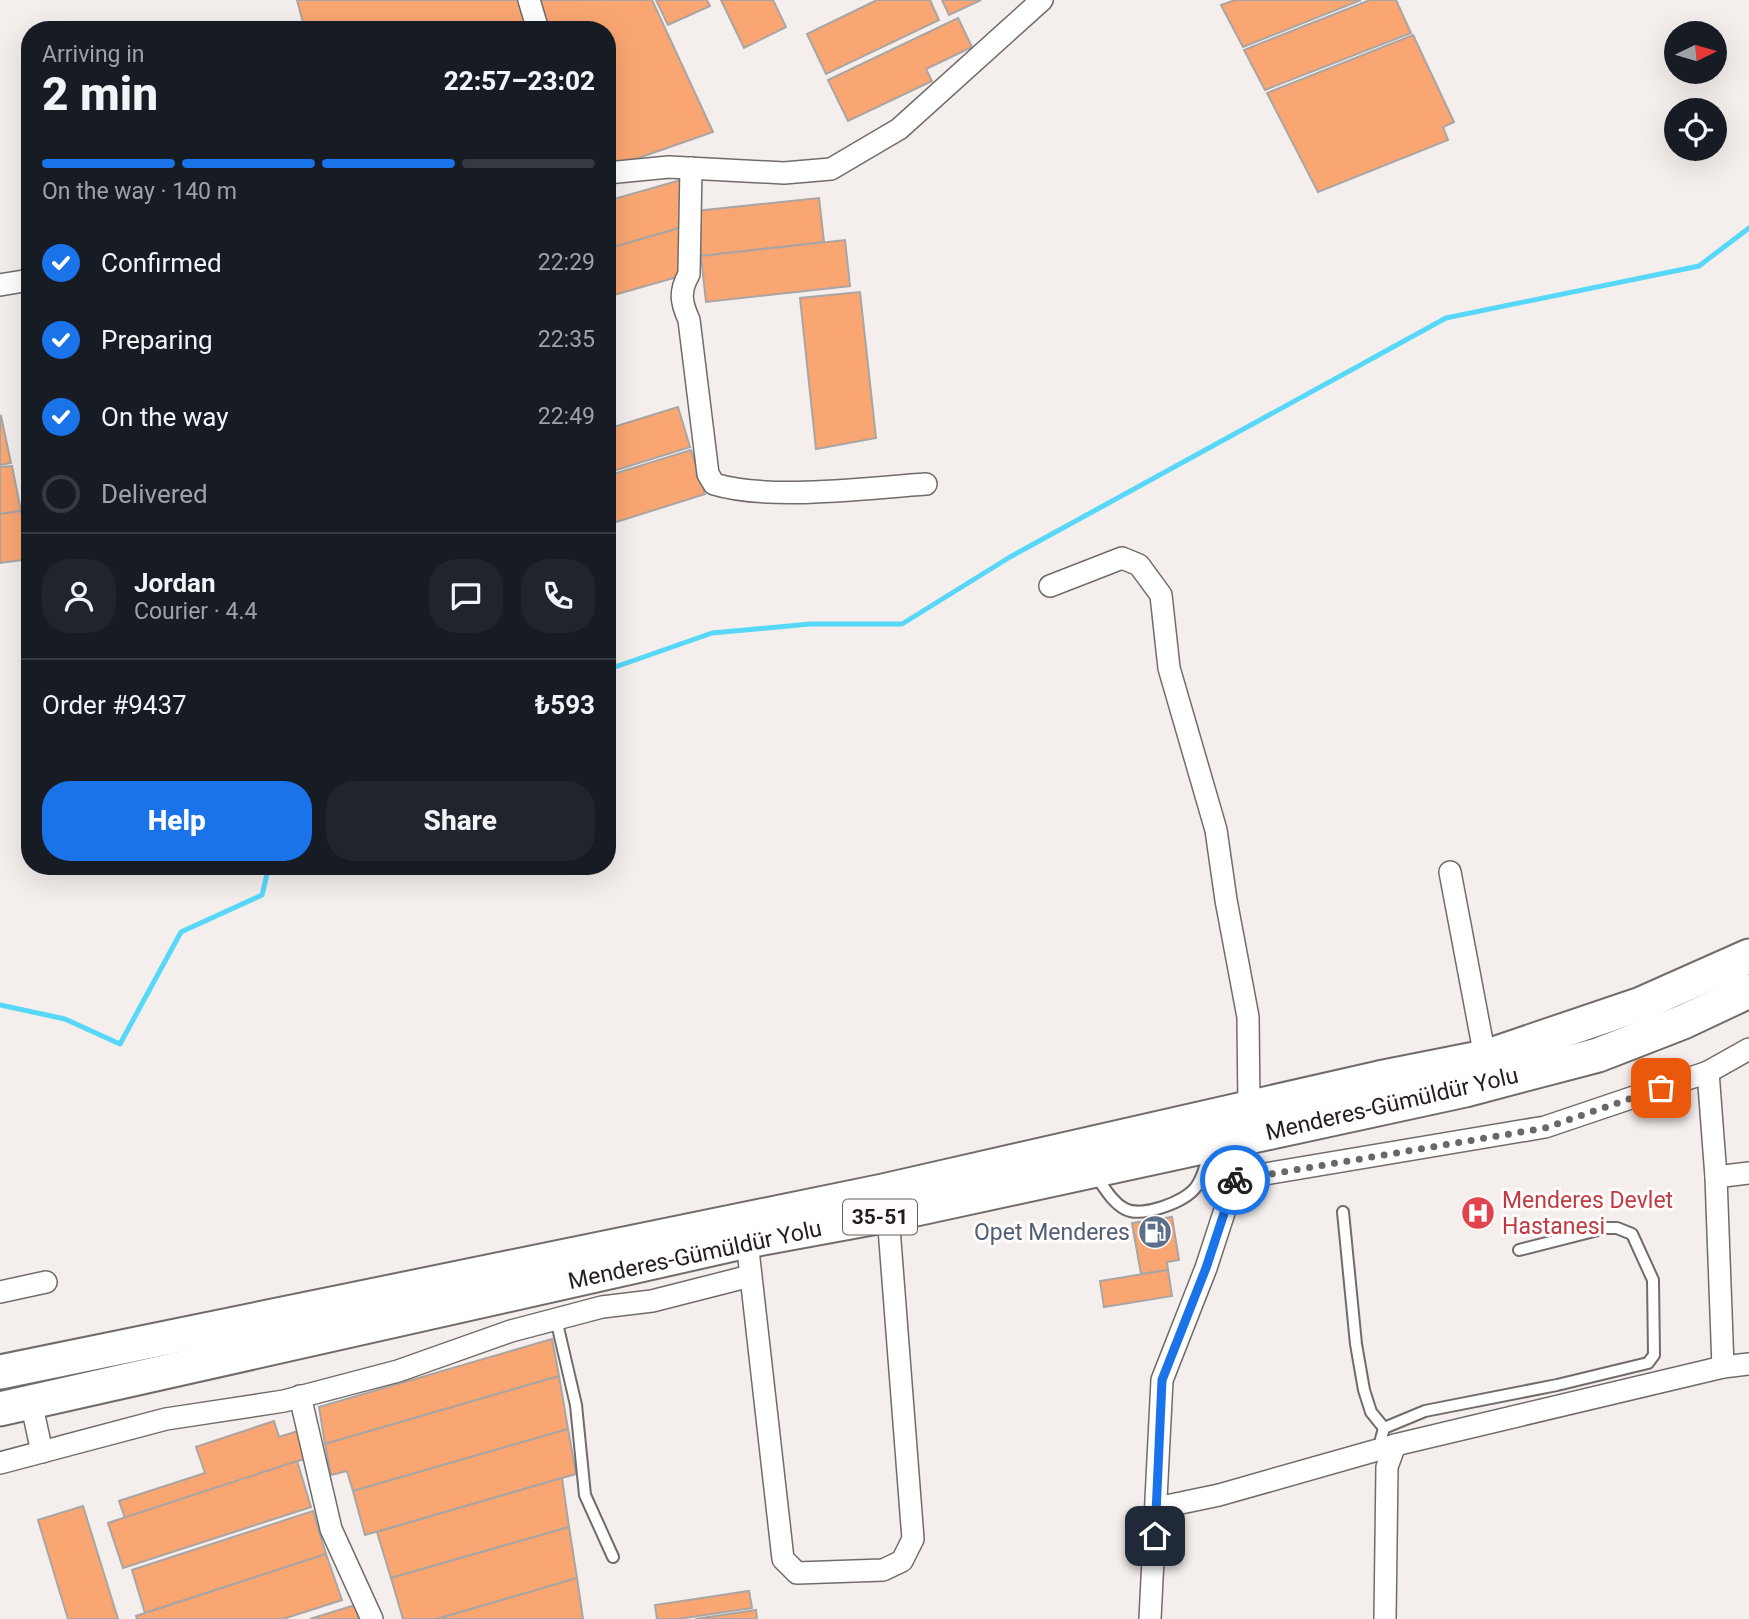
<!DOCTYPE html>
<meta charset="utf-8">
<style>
:root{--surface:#171b24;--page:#20242c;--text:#f1f3f6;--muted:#9ea1a6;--line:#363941;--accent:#1a73e8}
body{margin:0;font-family:Roboto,sans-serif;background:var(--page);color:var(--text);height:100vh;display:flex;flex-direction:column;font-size:26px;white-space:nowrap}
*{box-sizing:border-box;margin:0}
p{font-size:23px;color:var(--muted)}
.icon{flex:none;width:38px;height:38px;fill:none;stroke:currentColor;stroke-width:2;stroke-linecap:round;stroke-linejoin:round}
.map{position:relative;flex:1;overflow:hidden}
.details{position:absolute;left:21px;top:21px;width:595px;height:854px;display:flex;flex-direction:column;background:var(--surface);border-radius:28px;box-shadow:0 7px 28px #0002}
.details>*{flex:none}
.needle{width:46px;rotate:85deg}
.controls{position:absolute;left:1664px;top:21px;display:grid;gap:14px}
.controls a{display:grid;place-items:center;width:63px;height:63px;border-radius:50%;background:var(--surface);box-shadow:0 7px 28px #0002;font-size:35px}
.pin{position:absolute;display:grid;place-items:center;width:60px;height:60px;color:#fff;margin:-30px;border-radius:14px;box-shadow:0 4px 10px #0006}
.courier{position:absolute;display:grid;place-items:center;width:70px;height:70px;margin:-35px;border:5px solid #1a73e8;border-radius:50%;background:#fff;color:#222;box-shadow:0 2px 9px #0007}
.head em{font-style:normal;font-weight:800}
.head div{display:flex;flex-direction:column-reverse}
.head{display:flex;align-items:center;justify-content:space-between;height:119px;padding:0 21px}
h1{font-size:46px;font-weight:800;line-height:52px}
.bar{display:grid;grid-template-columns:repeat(4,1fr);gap:10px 7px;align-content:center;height:84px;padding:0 21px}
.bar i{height:9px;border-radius:5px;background:var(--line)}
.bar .active{background:var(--accent)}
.bar p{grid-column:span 4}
.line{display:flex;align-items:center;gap:18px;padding:0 21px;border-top:2px solid var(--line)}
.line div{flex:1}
.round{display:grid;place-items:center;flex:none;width:74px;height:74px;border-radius:28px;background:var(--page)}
ol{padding:0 21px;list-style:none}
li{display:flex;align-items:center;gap:21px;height:77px}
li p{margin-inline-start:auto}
li .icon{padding:7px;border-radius:50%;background:var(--accent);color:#fff;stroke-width:4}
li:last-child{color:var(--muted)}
li i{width:38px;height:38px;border:4px solid var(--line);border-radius:50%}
.primary-button{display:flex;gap:14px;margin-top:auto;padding:14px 21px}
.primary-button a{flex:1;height:80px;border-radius:28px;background:var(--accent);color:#fff;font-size:28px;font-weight:800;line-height:80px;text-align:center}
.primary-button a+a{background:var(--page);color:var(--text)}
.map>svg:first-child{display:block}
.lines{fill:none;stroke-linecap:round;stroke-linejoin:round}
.stream{stroke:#58d8f9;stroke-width:5}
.building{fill:#faa672;stroke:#aaa5a2;stroke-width:2}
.service-casing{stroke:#716c69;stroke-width:14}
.minor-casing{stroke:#716c69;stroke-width:24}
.primary-casing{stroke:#716c69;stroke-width:37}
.service{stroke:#fff;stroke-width:10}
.minor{stroke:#fff;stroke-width:21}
.primary{stroke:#fff;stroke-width:33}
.done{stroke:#6b6766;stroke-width:7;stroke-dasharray:0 12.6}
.route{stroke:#1a73e8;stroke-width:9}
.labels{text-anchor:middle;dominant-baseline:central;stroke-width:6;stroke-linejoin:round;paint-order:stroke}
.shield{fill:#fffcfb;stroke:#646160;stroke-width:2}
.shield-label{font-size:21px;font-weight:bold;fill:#211f1e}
.street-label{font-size:23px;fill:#211f1e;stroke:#fffcfb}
.health-label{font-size:23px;fill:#be3a42;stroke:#fffcfb;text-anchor:start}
.service-label{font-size:23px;fill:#4e5e75;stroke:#fffcfb;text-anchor:end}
</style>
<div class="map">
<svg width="1749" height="1619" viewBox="0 0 1749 1619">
<rect width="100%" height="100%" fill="#f4eeec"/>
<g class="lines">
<g class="stream">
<polyline points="607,668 618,666 712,633 810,624 902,624 1010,557 1446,318 1699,266 1749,228"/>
<polyline points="0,1005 65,1019 120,1044 181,932 262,895 269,866"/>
</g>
</g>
<g class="building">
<polygon points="297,0 521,0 530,30 305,30"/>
<polygon points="536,0 652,0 713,132 607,169 607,30 546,30"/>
<polygon points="656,0 707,0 710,6 668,25"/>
<polygon points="721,0 773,0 786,27 744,48"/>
<polygon points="877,0 930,0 939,20 826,74 807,34"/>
<polygon points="942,0 981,0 949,15"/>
<polygon points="1235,0 1361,0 1243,47 1221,5"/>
<polygon points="1370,0 1396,0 1411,33 1265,90 1244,50"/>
<polygon points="958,18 972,47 926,69 932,81 848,121 828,80"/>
<polygon points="1413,35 1454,122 1443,127 1448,140 1318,192 1267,93"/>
<polygon points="684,179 686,226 607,249 607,201"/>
<polygon points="819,198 824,242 701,256 696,211"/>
<polygon points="686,226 688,274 607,297 607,249"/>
<polygon points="845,240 850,286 706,302 701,256"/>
<polygon points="860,292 876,438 816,449 800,298"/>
<polygon points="678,407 690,447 607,473 607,429"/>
<polygon points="1,416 11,463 0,465 0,417"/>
<polygon points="691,450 705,494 607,525 607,476"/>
<polygon points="12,466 21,511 0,514 0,467"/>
<polygon points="21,511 30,559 0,563 0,514"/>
<polygon points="1172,1217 1179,1260 1167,1262 1168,1270 1141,1274 1132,1223"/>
<polygon points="1168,1270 1172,1296 1104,1307 1100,1281"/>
<polygon points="552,1339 559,1376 325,1444 319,1407"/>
<polygon points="559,1376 568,1429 353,1491 347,1471 331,1475 325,1444"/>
<polygon points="274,1421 279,1437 301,1430 310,1457 125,1518 119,1501 205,1473 196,1447"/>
<polygon points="568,1429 576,1474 365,1535 353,1491"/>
<polygon points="297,1461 311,1507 123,1568 108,1523"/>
<polygon points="562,1478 569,1527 391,1578 377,1532"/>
<polygon points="83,1506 118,1619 68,1619 38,1520"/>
<polygon points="313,1511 326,1554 145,1613 132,1570"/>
<polygon points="569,1527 577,1578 437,1619 403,1619 391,1578"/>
<polygon points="326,1554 342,1600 283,1619 137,1619 136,1616"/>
<polygon points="577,1578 583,1619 437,1619"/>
<polygon points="749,1591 752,1608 678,1619 657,1619 655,1605"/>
<polygon points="355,1605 359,1619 310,1619"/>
<polygon points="756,1610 757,1619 695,1619"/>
</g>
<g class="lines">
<g class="service-casing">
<g id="service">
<path d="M 1096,1176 C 1104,1187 1112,1202 1125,1209 C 1142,1218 1185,1202 1196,1187 C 1204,1176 1206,1163 1210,1150"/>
<polyline points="1343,1212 1356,1344 1364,1390 1371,1412 1384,1428"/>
<polyline points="556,1319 576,1405 585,1495 613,1557"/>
<polyline points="1384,1449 1381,1439 1384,1428 1425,1411 1557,1385 1648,1363 1654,1355 1653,1280 1632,1234 1617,1228 1606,1228 1519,1250"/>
</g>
</g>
<g class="minor-casing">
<g id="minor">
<polyline points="529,0 538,30"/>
<path d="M 691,168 L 689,274 C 679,292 681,302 689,320 L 708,474 L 714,484 C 770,501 865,488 926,484"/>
<polyline points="607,173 669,167 784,173 831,169 899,129 1042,0"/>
<polyline points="0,285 30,280"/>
<polyline points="1050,586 1122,558 1139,565 1161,595 1169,668 1216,830 1226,900 1248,1017 1249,1108"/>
<polyline points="1450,872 1485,1057"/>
<polyline points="1708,1072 1716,1177 1723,1367"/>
<polyline points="1716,1177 1749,1173"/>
<polyline points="1235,1179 1545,1127 1708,1072 1749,1049"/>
<polyline points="747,1241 783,1559 797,1573 883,1570 902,1561 913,1539 888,1215"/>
<polyline points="0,1292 46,1282"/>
<polyline points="300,1396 331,1529 372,1619"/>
<polyline points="31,1402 42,1452"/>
<polyline points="0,1463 166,1419 284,1401 398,1371 511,1331 602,1307 652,1301 750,1276"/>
<polyline points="1157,1508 1219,1495 1395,1445 1723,1367 1749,1364"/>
<polyline points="1150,1619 1162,1380 1206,1268 1235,1179 1231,1140"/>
<polyline points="1385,1619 1387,1467 1395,1445"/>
</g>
</g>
<g class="primary-casing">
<g id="primary">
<polyline points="0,1372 883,1191 1379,1078 1485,1057 1641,1004 1749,956"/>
<polyline points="0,1409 747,1241 888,1215 1465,1090 1598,1055 1683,1022 1749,991"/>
</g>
</g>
<use href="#service" class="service"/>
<use href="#minor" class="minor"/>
<use href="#primary" class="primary"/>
</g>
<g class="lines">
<polyline class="done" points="1235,1180 1545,1128 1661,1088"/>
<polyline class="route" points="1155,1536 1162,1380 1206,1268 1235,1180"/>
</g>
<defs>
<g id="hospital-disc" transform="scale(1.75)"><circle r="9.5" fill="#e0444e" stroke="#fffcfb"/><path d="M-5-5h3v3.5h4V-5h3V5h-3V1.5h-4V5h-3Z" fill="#fff"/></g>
<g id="fuel-disc" transform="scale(1.75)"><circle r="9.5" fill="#5c6f8a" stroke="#fffcfb"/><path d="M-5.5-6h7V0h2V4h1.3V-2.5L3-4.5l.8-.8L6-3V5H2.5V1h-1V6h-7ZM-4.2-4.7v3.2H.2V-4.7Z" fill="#fff"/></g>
</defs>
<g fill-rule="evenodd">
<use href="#hospital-disc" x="1478" y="1213"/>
<use href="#fuel-disc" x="1155" y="1232"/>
</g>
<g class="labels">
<rect class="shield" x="843" y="1199.5" width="74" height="35" rx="5"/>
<g class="shield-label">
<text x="880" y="1217">35-51</text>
</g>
<g class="street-label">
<text transform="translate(1392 1104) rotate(-13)">Menderes-Gümüldür Yolu</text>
<text transform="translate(695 1255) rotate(-12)">Menderes-Gümüldür Yolu</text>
</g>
<g class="health-label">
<text x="1502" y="1200">Menderes Devlet<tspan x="1502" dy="26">Hastanesi</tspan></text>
</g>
<g class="service-label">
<text x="1130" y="1232">Opet Menderes</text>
</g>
</g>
</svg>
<div class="controls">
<a><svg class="needle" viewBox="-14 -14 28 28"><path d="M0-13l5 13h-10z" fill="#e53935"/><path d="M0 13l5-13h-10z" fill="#9ea1a6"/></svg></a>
<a><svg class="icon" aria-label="locate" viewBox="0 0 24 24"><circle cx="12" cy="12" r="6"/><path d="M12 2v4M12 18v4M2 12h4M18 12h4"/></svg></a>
</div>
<div class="pin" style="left:1661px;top:1088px;background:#ea580c"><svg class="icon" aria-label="bag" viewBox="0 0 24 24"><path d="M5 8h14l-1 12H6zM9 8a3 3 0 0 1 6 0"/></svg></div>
<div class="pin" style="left:1155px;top:1536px;background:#1f2937"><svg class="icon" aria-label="home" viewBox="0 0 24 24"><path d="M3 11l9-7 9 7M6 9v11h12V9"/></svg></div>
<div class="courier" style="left:1235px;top:1180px"><svg class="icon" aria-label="bike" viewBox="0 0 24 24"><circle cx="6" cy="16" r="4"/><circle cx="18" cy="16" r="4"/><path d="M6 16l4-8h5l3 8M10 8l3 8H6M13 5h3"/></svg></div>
<section class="details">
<div class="head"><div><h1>2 min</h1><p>Arriving in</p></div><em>22:57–23:02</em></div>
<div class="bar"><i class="active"></i><i class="active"></i><i class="active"></i><i></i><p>On the way · 140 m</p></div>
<ol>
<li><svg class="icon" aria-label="check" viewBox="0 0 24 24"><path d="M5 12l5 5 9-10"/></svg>Confirmed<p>22:29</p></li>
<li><svg class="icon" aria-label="check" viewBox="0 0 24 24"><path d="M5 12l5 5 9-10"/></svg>Preparing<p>22:35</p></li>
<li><svg class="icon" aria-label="check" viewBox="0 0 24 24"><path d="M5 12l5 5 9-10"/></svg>On the way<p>22:49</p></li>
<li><i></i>Delivered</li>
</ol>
<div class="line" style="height:126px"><a class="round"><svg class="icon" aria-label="person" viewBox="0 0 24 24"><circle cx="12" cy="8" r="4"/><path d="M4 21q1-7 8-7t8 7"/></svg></a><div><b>Jordan</b><p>Courier · 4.4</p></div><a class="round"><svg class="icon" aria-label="chat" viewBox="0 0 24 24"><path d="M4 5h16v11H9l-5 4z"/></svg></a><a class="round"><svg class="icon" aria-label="phone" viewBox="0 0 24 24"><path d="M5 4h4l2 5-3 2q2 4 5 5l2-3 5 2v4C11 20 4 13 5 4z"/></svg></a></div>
<div class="line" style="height:91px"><div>Order #9437</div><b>₺593</b></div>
<div class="primary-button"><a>Help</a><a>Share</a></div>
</section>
</div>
